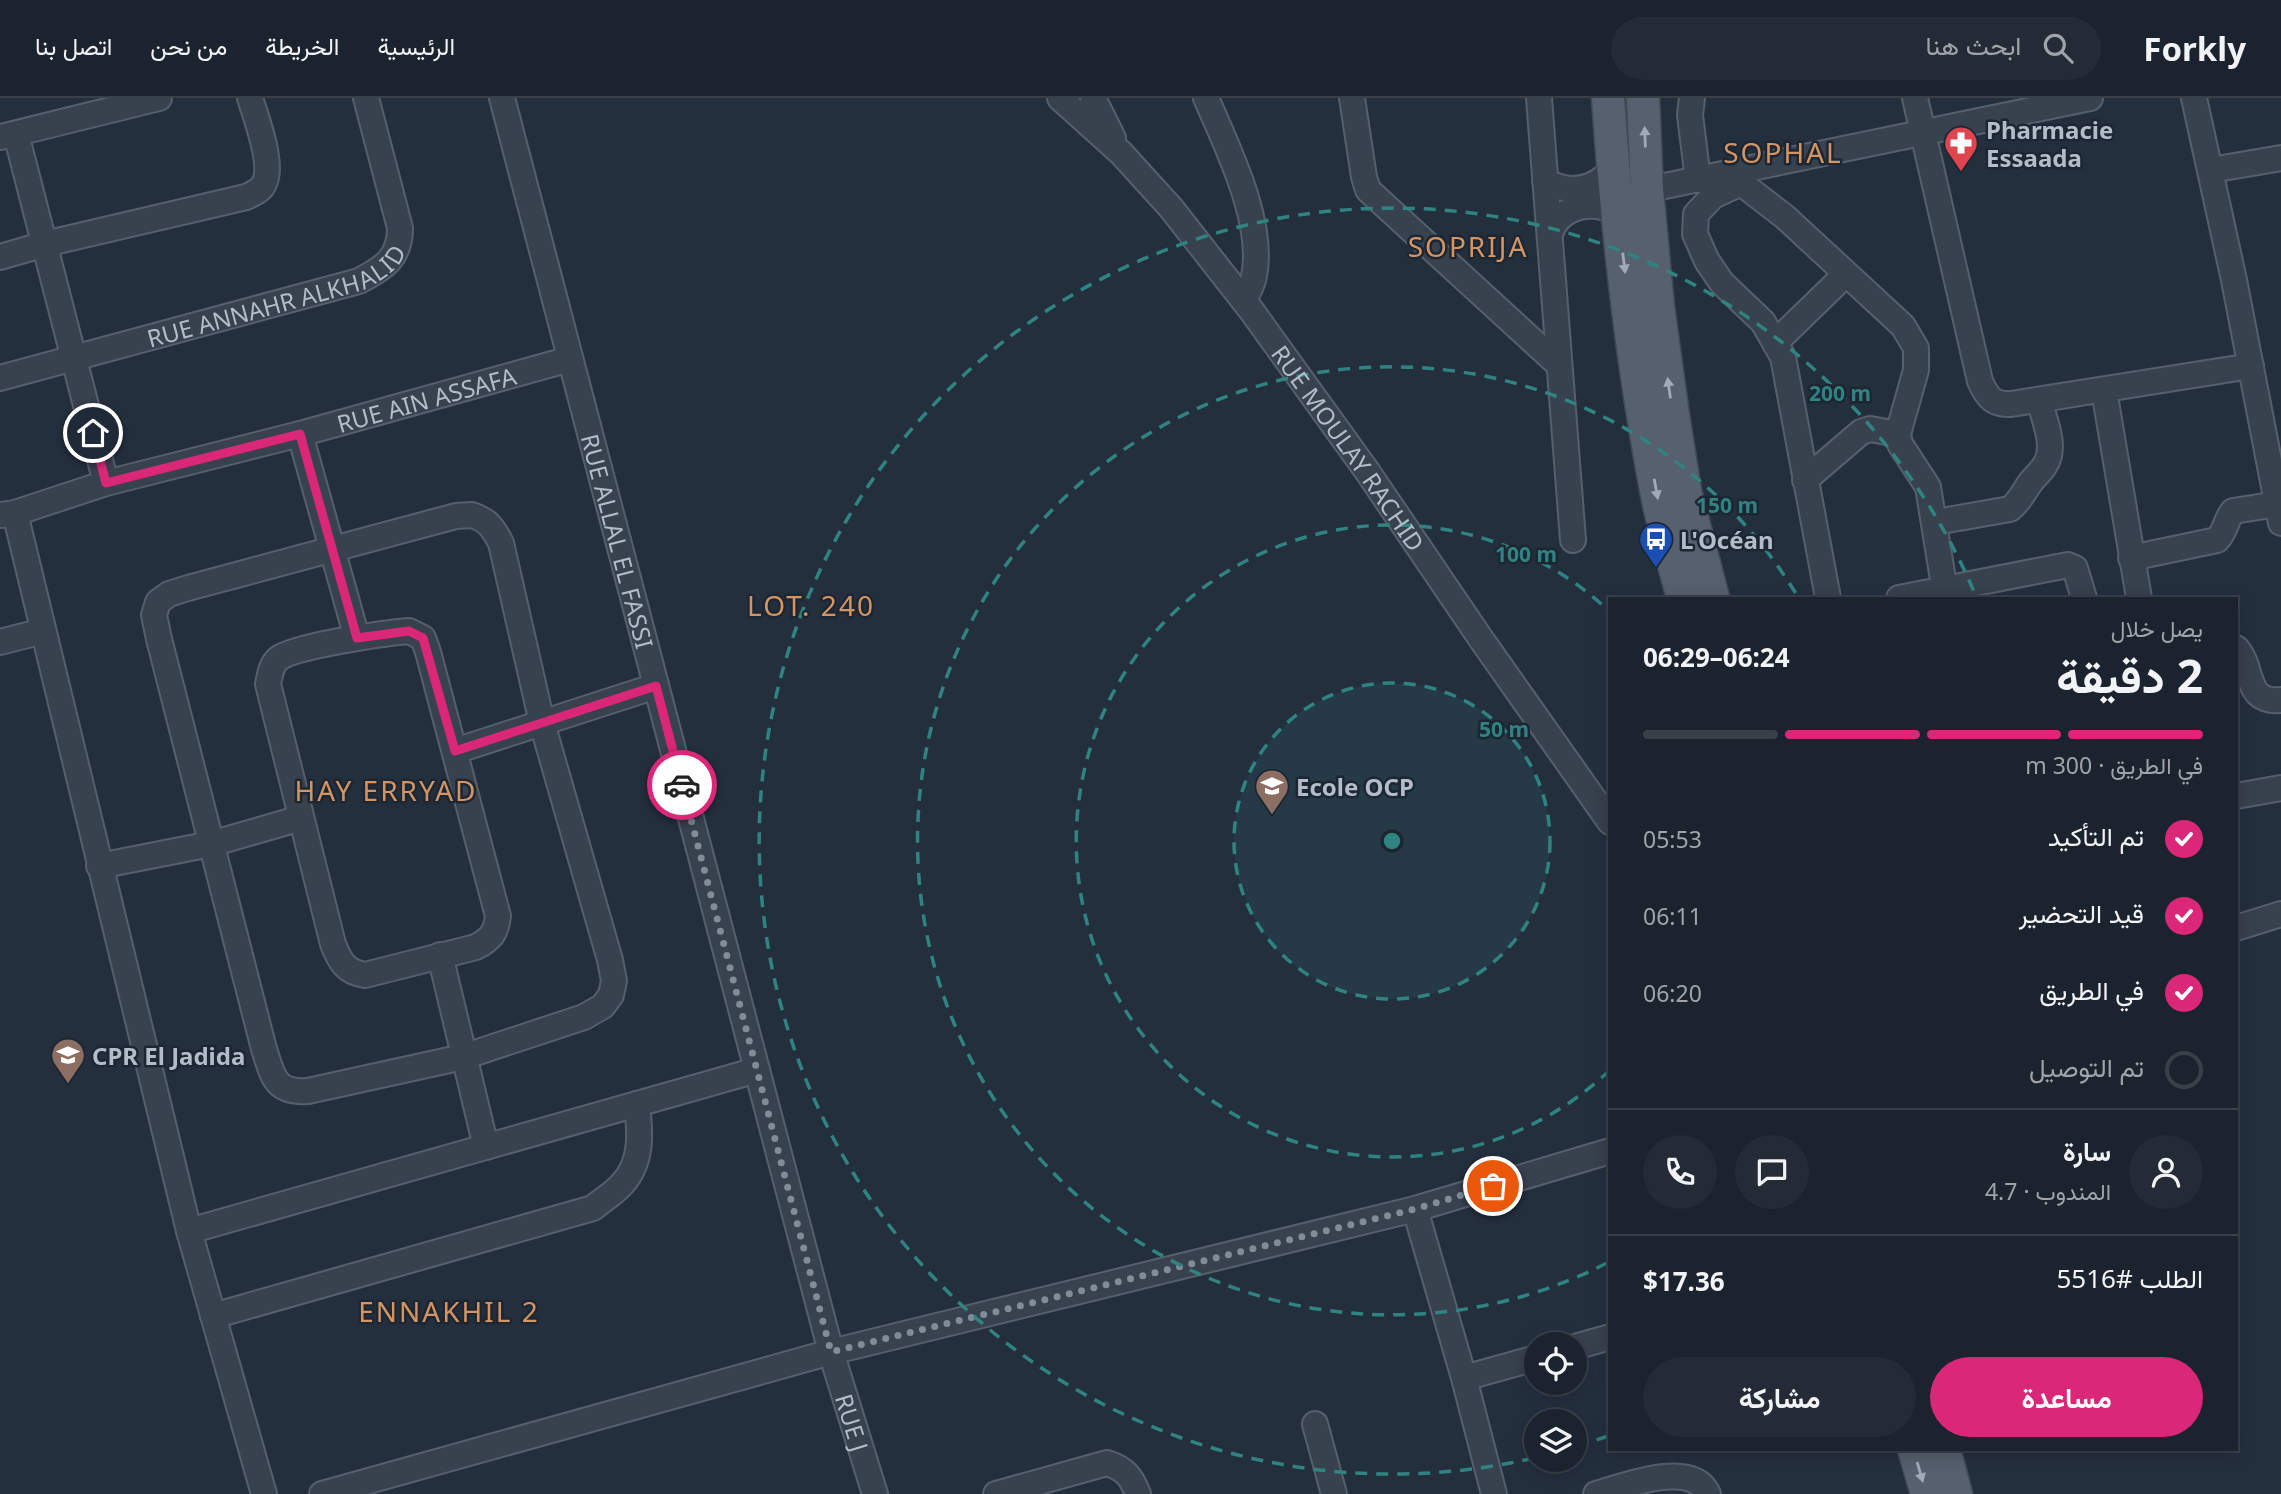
<!DOCTYPE html>
<html lang="ar">
<meta charset="utf-8">
<style>
:root{--surface:#1b232e;--page:#242b36;--text:#f1f3f6;--muted:#a0a4aa;--line:#39404a;--accent:#db2777}
body{margin:0;font-family:"Noto Sans",Vazirmatn,sans-serif;background:var(--page);color:var(--text);direction:rtl;height:100vh;display:flex;flex-direction:column;font-size:26px;white-space:nowrap}
*{box-sizing:border-box;margin:0}
p{font-size:23px;color:var(--muted)}
.icon{flex:none;width:38px;height:38px;fill:none;stroke:currentColor;stroke-width:2;stroke-linecap:round;stroke-linejoin:round}
.map{position:relative;flex:1;overflow:hidden;direction:ltr}
.drawer{position:absolute;left:1608px;top:499px;width:630px;height:854px;display:flex;flex-direction:column;background:var(--surface);border-radius:0px;box-shadow:0 4px 18px #0003,0 0 0 2px var(--line);direction:rtl}
.drawer>*{flex:none}
.controls{position:absolute;left:1524px;top:1234px;display:grid;gap:14px}
.controls a{display:grid;place-items:center;width:63px;height:63px;border-radius:50%;background:var(--surface);box-shadow:0 4px 18px #0003,0 0 0 2px var(--line);font-size:35px}
.pin{position:absolute;display:grid;place-items:center;width:60px;height:60px;color:#fff;margin:-30px;border:4px solid #fff;border-radius:50%;box-shadow:0 2px 7px #0007}
.courier{position:absolute;display:grid;place-items:center;width:70px;height:70px;margin:-35px;border:5px solid #db2777;border-radius:50%;background:#fff;color:#222;box-shadow:0 2px 9px #0007}
.head em{font-style:normal;font-weight:700}
.head div{display:flex;flex-direction:column-reverse}
.head{display:flex;align-items:center;justify-content:space-between;height:119px;padding:0 35px}
h1{font-size:46px;font-weight:700;line-height:52px}
.bar{display:grid;grid-template-columns:repeat(4,1fr);gap:10px 7px;align-content:center;height:84px;padding:0 35px}
.bar i{height:9px;border-radius:5px;background:var(--line)}
.bar .selected{background:var(--accent)}
.bar p{grid-column:span 4}
.line{display:flex;align-items:center;gap:18px;padding:0 35px;border-top:2px solid var(--line)}
.line div{flex:1}
.round{display:grid;place-items:center;flex:none;width:74px;height:74px;border-radius:37px;background:var(--page)}
ol{padding:0 35px;list-style:none}
li{display:flex;align-items:center;gap:21px;height:77px}
li p{margin-inline-start:auto}
li .icon{padding:7px;border-radius:50%;background:var(--accent);color:#fff;stroke-width:4}
li:last-child{color:var(--muted)}
li i{width:38px;height:38px;border:4px solid var(--line);border-radius:50%}
.cta{display:flex;gap:14px;margin-top:auto;padding:14px 35px}
.cta a{flex:1;height:80px;border-radius:42px;background:var(--accent);color:#fff;font-size:28px;font-weight:700;line-height:80px;text-align:center}
.cta a+a{background:var(--page);color:var(--text)}
header{display:flex;align-items:center;gap:42px;box-sizing:border-box;height:98px;padding:0 35px;background:var(--surface);border-bottom:2px solid var(--line)}
header strong{font-size:33px}
nav{display:flex;gap:38px;margin-inline-start:auto;font-size:24px}
.search{width:490px;height:63px;background:var(--page);display:flex;align-items:center;gap:18px;box-sizing:border-box;padding:0 24px;border-radius:38px;color:var(--muted);font-size:26px}
.map>svg:first-child{display:block}
.lines{fill:none;stroke-linecap:round;stroke-linejoin:round}
.minor-casing{stroke:#565f6c;stroke-width:28}
.major-casing{stroke:#414a57;stroke-width:35}
.minor{stroke:#38414e;stroke-width:24}
.major{stroke:#56606e;stroke-width:32}
.oneway{fill:#a1aab7}
.done{stroke:#828b98;stroke-width:7;stroke-dasharray:0 12.6}
.route{stroke:#db2777;stroke-width:9}
.ring{fill:none;stroke:#308480;stroke-width:3.5;stroke-dasharray:12 9}
.labels{text-anchor:middle;dominant-baseline:central;stroke-width:5;stroke-linejoin:round;paint-order:stroke}
.poi-label{font-size:24px;font-weight:bold;fill:#b4bcc9;stroke:#1d2633;text-anchor:start}
.street-label{font-size:24px;fill:#b4bcc9;stroke:#1d2633}
.quarter-label{font-size:28px;letter-spacing:2px;fill:#d59563;stroke:#1d2633}
.centre{fill:#308480;stroke:#1d2633;stroke-width:3.5}
.ring-label{font-size:21px;text-anchor:middle;font-weight:bold;fill:#308480;stroke:#1d2633;stroke-width:5;stroke-linejoin:round;paint-order:stroke}
</style>
<header>
<strong>Forkly</strong>
<div class="search"><svg class="icon" aria-label="search" viewBox="0 0 24 24"><circle cx="10" cy="10" r="6"/><path d="M15 15l6 6"/></svg>ابحث هنا</div>
<nav><a>الرئيسية</a><a>الخريطة</a><a>من نحن</a><a>اتصل بنا</a></nav>
</header>
<div class="map">
<svg width="2281" height="1396" viewBox="0 0 2281 1396">
<rect width="100%" height="100%" fill="#242f3e"/>
<g class="lines">
<g class="minor-casing">
<g id="minor">
<path id="s1" d="M 502,0 L 831,1254 L 875,1396"/>
<path id="s2" d="M 1060,0 L 1121,55 L 1171,110 L 1251,212 L 1367,373 L 1481,541 L 1610,724"/>
<polyline points="1093,0 1113,40"/>
<path d="M 1206,0 C 1227,49 1265,124 1254,178 C 1253,186 1247,195 1244,203"/>
<polyline points="1352,0 1364,79 1368,92 1559,267"/>
<polyline points="1539,0 1573,442"/>
<polyline points="1692,0 1690,17 1698,82"/>
<path d="M 1915,0 L 1980,283 C 1987,299 1993,307 2011,306 L 2251,268"/>
<polyline points="2194,0 2234,182 2281,425"/>
<polyline points="16,36 106,385"/>
<polyline points="1,39 159,0"/>
<polyline points="2211,72 2281,60"/>
<polyline points="1725,76 1741,85 1785,119 1903,228 1916,250 1916,272 1898,336 1900,346 1928,389 1946,500"/>
<path d="M 1545,83 C 1570,97 1594,92 1613,71"/>
<polyline points="1741,85 1713,98 1696,116 1695,136 1707,163 1722,185 1763,224 1783,259 1828,500"/>
<polyline points="1631,95 2090,0"/>
<path d="M 1550,136 C 1559,107 1593,101 1617,115"/>
<path d="M 0,159 L 45,146 L 246,99 C 250,97 257,94 260,91 C 278,75 256,20 250,0"/>
<polyline points="1775,245 1846,176"/>
<path id="s3" d="M 0,280 L 359,183 C 384,170 400,160 400,130 L 366,0"/>
<polyline points="2104,292 2139,500"/>
<polyline points="300,336 357,540"/>
<polyline points="1805,382 1861,334 1870,331 1898,336"/>
<polyline points="15,415 189,1133 264,1396"/>
<path id="s4" d="M 1,417 L 15,415 L 106,385 L 300,336 L 570,261"/>
<path d="M 472,417 C 488,422 493,430 501,445 L 542,625 L 610,862 L 614,883 L 611,897 L 603,908 L 584,919 L 463,959 L 308,993 C 274,995 273,978 264,951 L 159,541 L 154,517 L 158,504 L 169,496 L 188,490 L 456,418 Z"/>
<path d="M 1936,424 L 2010,411 C 2020,403 2023,395 2030,385 C 2035,378 2041,374 2045,367 C 2057,349 2044,321 2039,302"/>
<path d="M 2131,460 L 2217,442 C 2226,433 2225,423 2233,413 L 2278,406"/>
<polyline points="1899,500 2068,467 2075,470 2084,500"/>
<path d="M 409,533 L 423,540 L 428,554 L 498,818 C 496,835 491,841 476,849 L 365,877 C 346,874 340,864 333,846 L 268,586 C 270,577 271,567 278,561 C 293,548 386,535 409,533 Z"/>
<polyline points="0,544 43,533"/>
<path d="M 2236,550 C 2255,570 2243,605 2281,602"/>
<polyline points="455,653 656,588"/>
<polyline points="2236,698 2281,690"/>
<polyline points="99,768 211,746 301,720"/>
<polyline points="2236,830 2281,816"/>
<polyline points="440,857 486,1049"/>
<polyline points="1415,1111 1464,1280 1494,1396"/>
<polyline points="189,1133 757,972"/>
<path d="M 213,1218 L 593,1110 C 602,1102 615,1095 623,1085 C 643,1063 640,1033 637,1006"/>
<polyline points="1575,1249 1610,1239"/>
<polyline points="1464,1280 1536,1260"/>
<polyline points="1315,1326 1334,1396"/>
<polyline points="322,1396 831,1254 1415,1111 1610,1053"/>
<path d="M 996,1396 L 1107,1365 C 1125,1371 1131,1378 1138,1396"/>
<path d="M 1596,1396 C 1624,1388 1692,1361 1708,1396"/>
</g>
</g>
<g class="major-casing">
<g id="major">
<path d="M 1608,0 C 1617,133 1632,266 1657,397 C 1664,432 1674,466 1683,500"/>
<polyline points="1643,0 1647,92 1658,209 1673,317 1685,393 1713,500"/>
<polyline points="1914,1351 1927,1396"/>
<polyline points="1944,1351 1956,1396"/>
</g>
</g>
<use href="#minor" class="minor"/>
<use href="#major" class="major"/>
</g>
<defs><path id="oneway-solid" d="M-6-.8H1V-3.2L6.5 0L1 3.2V.8H-6Z" transform="scale(1.75)"/></defs>
<g class="oneway">
<use href="#oneway-solid" transform="translate(1645 39) rotate(-92)"/>
<use href="#oneway-solid" transform="translate(1624 165) rotate(83)"/>
<use href="#oneway-solid" transform="translate(1669 290) rotate(-98)"/>
<use href="#oneway-solid" transform="translate(1656 391) rotate(80)"/>
<use href="#oneway-solid" transform="translate(1920 1374) rotate(74)"/>
</g>
<g class="lines">
<polyline class="done" points="682,687 831,1254 1415,1111 1493,1088"/>
<polyline class="route" points="93,335 106,385 300,336 357,540 409,533 423,540 455,653 656,588 682,687"/>
</g>
<circle cx="1392" cy="743" r="158" fill="#308480" fill-opacity=".12"/>
<g class="ring">
<circle cx="1392" cy="743" r="158"/>
<path d="M1610 972A316 316 0 1 1 1610 514"/>
<path d="M1607 1165A474 474 0 1 1 1798 499"/>
<path d="M1608 1338A633 633 0 0 1 1577 1348M1534 1360A633 633 0 1 1 1975 496"/>
</g>
<defs>
<g id="pharmacy-pin" transform="scale(1.75)"><path d="M0 17L-7.5 6A9.5 9.5 0 1 1 7.5 6Z" fill="#e0444e" stroke="#1d2633"/><path d="M-2-6h4v4h4v4h-4v4h-4v-4h-4v-4h4Z" fill="#fff"/></g>
<g id="bus-pin" transform="scale(1.75)"><path d="M0 17L-7.5 6A9.5 9.5 0 1 1 7.5 6Z" fill="#1a4fb4" stroke="#1d2633"/><path d="M-5-6H5V4H4V6H2V4H-2V6H-4V4H-5ZM-3.5-4V0h7V-4ZM-3.5 1.2v1.5H-2V1.2ZM2 1.2v1.5H3.5V1.2Z" fill="#fff"/></g>
<g id="school-pin" transform="scale(1.75)"><path d="M0 17L-7.5 6A9.5 9.5 0 1 1 7.5 6Z" fill="#8d6e63" stroke="#1d2633"/><path d="M0-5L7-2L0 1L-7-2ZM-4 1L0 2.5L4 1V4Q0 6-4 4Z" fill="#fff"/></g>
</defs>
<g fill-rule="evenodd">
<use href="#pharmacy-pin" x="1961" y="45"/>
<use href="#bus-pin" x="1656" y="441"/>
<use href="#school-pin" x="1272" y="688"/>
<use href="#school-pin" x="68" y="957"/>
</g>
<g class="labels">
<g class="poi-label">
<text x="1986" y="31">Pharmacie<tspan x="1986" dy="28">Essaada</tspan></text>
<text x="1680" y="441">L'Océan</text>
<text x="1296" y="688">Ecole OCP</text>
<text x="92" y="957">CPR El Jadida</text>
</g>
<g class="street-label">
<text stroke="none"><textPath href="#s3" startOffset="289">RUE ANNAHR ALKHALID</textPath></text>
<text stroke="none"><textPath href="#s4" startOffset="441">RUE AIN ASSAFA</textPath></text>
<text stroke="none"><textPath href="#s2" startOffset="455">RUE MOULAY RACHID</textPath></text>
<text stroke="none"><textPath href="#s1" startOffset="458">RUE ALLAL EL FASSI</textPath></text>
<text stroke="none"><textPath href="#s1" startOffset="1370">RUE J</textPath></text>
</g>
<g class="quarter-label">
<text x="1783" y="54">SOPHAL</text>
<text x="1468" y="148">SOPRIJA</text>
<text x="811" y="507">LOT. 240</text>
<text x="386" y="692">HAY ERRYAD</text>
<text x="449" y="1213">ENNAKHIL 2</text>
</g>
</g>
<circle cx="1392" cy="743" r="10" class="centre"/>
<g class="ring-label">
<text x="1840" y="303">200 m</text>
<text x="1727" y="415">150 m</text>
<text x="1526" y="464">100 m</text>
<text x="1504" y="639">50 m</text>
</g>
</svg>
<div class="controls">
<a><svg class="icon" aria-label="locate" viewBox="0 0 24 24"><circle cx="12" cy="12" r="6"/><path d="M12 2v4M12 18v4M2 12h4M18 12h4"/></svg></a>
<a><svg class="icon" aria-label="layers" viewBox="0 0 24 24"><path d="M12 4l9 5-9 5-9-5zM3 14l9 5 9-5"/></svg></a>
</div>
<div class="pin" style="left:1493px;top:1088px;background:#ea580c"><svg class="icon" aria-label="bag" viewBox="0 0 24 24"><path d="M5 8h14l-1 12H6zM9 8a3 3 0 0 1 6 0"/></svg></div>
<div class="pin" style="left:93px;top:335px;background:#1f2937"><svg class="icon" aria-label="home" viewBox="0 0 24 24"><path d="M3 11l9-7 9 7M6 9v11h12V9"/></svg></div>
<div class="courier" style="left:682px;top:687px"><svg class="icon" aria-label="car" viewBox="0 0 24 24"><path d="M5 17H2v-5l4-1 3-4h7l3 4 3 1v5h-3M9 17h6M6 11h13"/><circle cx="7" cy="17" r="2"/><circle cx="17" cy="17" r="2"/></svg></div>
<section class="drawer">
<div class="head"><div><h1>2 دقيقة</h1><p>يصل خلال</p></div><em>06:24–06:29</em></div>
<div class="bar"><i class="selected"></i><i class="selected"></i><i class="selected"></i><i></i><p>في الطريق · 300 m</p></div>
<ol>
<li><svg class="icon" aria-label="check" viewBox="0 0 24 24"><path d="M5 12l5 5 9-10"/></svg>تم التأكيد<p>05:53</p></li>
<li><svg class="icon" aria-label="check" viewBox="0 0 24 24"><path d="M5 12l5 5 9-10"/></svg>قيد التحضير<p>06:11</p></li>
<li><svg class="icon" aria-label="check" viewBox="0 0 24 24"><path d="M5 12l5 5 9-10"/></svg>في الطريق<p>06:20</p></li>
<li><i></i>تم التوصيل</li>
</ol>
<div class="line" style="height:126px"><a class="round"><svg class="icon" aria-label="person" viewBox="0 0 24 24"><circle cx="12" cy="8" r="4"/><path d="M4 21q1-7 8-7t8 7"/></svg></a><div><b>سارة</b><p>المندوب · 4.7</p></div><a class="round"><svg class="icon" aria-label="chat" viewBox="0 0 24 24"><path d="M4 5h16v11H9l-5 4z"/></svg></a><a class="round"><svg class="icon" aria-label="phone" viewBox="0 0 24 24"><path d="M5 4h4l2 5-3 2q2 4 5 5l2-3 5 2v4C11 20 4 13 5 4z"/></svg></a></div>
<div class="line" style="height:91px"><div>الطلب #5516</div><b>$17.36</b></div>
<div class="cta"><a>مساعدة</a><a>مشاركة</a></div>
</section>
</div>
